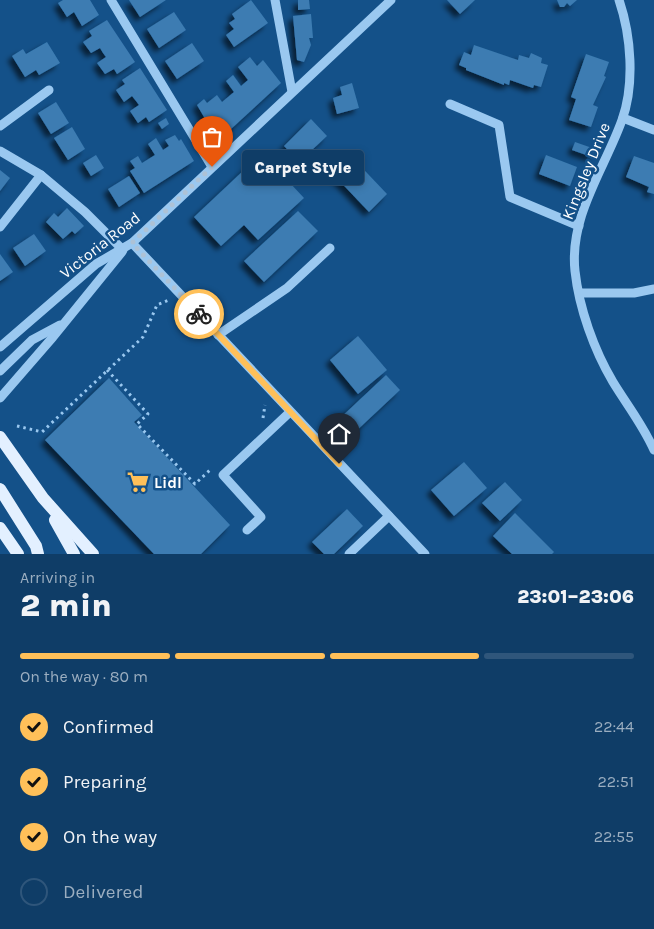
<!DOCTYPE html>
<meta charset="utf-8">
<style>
:root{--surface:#0f3d67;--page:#18446d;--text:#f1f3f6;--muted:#9baec0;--line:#2f567b;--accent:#ffc059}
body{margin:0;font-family:Karla,sans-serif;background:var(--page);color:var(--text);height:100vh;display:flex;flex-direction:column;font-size:19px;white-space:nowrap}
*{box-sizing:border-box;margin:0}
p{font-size:16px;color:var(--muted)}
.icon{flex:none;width:28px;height:28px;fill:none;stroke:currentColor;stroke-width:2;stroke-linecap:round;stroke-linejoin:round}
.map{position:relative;height:554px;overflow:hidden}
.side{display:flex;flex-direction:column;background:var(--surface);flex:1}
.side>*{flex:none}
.pin{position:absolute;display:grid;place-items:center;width:42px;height:42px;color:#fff;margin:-51px -21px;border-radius:50% 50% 50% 0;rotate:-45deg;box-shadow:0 0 5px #0007}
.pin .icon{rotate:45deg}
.courier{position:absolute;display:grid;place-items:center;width:50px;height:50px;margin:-25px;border:4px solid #ffc059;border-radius:50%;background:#fff;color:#222;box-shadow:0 1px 6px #0007}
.bubble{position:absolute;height:35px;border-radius:5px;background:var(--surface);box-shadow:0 2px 8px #0003,0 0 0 1px var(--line);font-size:16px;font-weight:800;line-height:35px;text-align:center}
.overview em{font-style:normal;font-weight:800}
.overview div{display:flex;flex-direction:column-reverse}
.overview{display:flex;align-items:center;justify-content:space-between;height:85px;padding:0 20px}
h1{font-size:32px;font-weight:800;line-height:38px}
.bar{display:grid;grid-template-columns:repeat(4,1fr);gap:8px 5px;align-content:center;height:60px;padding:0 20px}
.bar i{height:6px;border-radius:4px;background:var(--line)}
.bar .current{background:var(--accent)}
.bar p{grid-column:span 4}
ol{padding:0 20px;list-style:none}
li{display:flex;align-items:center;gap:15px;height:55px}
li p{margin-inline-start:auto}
li .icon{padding:5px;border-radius:50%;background:var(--accent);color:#111;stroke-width:4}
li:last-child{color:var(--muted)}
li i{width:28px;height:28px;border:2px solid var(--line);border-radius:50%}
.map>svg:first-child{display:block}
.building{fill:#3c7cb2;filter:url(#shadow)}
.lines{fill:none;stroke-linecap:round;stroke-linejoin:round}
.path{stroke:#9ac8f0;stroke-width:3;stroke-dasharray:2.5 4;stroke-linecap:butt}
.minor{stroke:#9ac8f0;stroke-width:9}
.major{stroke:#e3f0ff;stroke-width:12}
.done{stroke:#adc2d6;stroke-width:5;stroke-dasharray:0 9}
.route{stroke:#ffc059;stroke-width:6}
.labels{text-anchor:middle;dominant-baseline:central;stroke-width:5;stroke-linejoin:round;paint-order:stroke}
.street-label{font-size:16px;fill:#fff;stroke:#145189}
.poi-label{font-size:16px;font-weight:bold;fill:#fff;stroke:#145189;text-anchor:start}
</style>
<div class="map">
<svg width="654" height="554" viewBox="0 0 654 554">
<defs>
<filter id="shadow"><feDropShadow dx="-4.5" dy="4.5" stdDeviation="2.5" flood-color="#0009"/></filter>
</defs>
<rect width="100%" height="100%" fill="#145189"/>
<g class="building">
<polygon points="63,0 90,0 99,15 82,26 74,12 67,17 58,3"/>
<polygon points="129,0 166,0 140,17"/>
<polygon points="251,0 268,23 234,47 226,35 234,29 229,23 235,19 232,14"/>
<polygon points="298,0 309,0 310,9 298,10"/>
<polygon points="447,0 475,0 460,14"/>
<polygon points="557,0 577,0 570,6 567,3 564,7 560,7"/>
<polygon points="174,12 186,30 159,48 147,29"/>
<polygon points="311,14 313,38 309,38 311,45 304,62 297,60 293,16"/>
<polygon points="107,20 135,62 117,74 114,69 105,74 97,63 106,57 103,53 100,48 91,53 83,42 92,36 89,31"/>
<polygon points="47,42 60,63 39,75 36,70 25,77 12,56 23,49 26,54"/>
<polygon points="192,43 204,61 177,79 165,61"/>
<polygon points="474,45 518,60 519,55 529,58 531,53 542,58 541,63 548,65 541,87 534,85 533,88 510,80 509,85 504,83 504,85 466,70 466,68 459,65 464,52 471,55"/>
<polygon points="586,54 609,62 604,76 606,77 593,105 598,107 591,127 569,120 576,99 571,97"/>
<polygon points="250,57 257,66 263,60 281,83 218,141 197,105 204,99 207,103 217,95 222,102 234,92 226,81 233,75 241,86 248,80 238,67"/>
<polygon points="140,68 167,110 149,122 146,117 138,123 130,111 139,105 136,101 132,96 124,102 116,90 125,84 122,80"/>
<polygon points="352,83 359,108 337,114 333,98 342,95 340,87"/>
<polygon points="56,102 69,123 51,134 38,113"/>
<polygon points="166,118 169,124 162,129 158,123"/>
<polygon points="311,119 327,136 312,150 321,160 309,172 284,146"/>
<polygon points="72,127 85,149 68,160 54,138"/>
<polygon points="175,135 179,141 181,139 194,161 144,193 130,171 135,168 130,161 138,156 142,163 155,155 148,144 156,138 163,150 169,146 165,140"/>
<polygon points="575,142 595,149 592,157 572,150"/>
<polygon points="262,153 304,198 258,240 244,225 221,246 194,217"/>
<polygon points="349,154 387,194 369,212 330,171"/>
<polygon points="96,155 104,168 91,176 83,163"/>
<polygon points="546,155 577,167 570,186 539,174"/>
<polygon points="634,156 654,163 654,194 647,192 649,187 626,177"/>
<polygon points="0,170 10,178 0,191"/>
<polygon points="129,176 140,193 119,207 108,189"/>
<polygon points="67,208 84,226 75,234 72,231 63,239 46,222 54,213 58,217"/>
<polygon points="298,211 318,231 264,282 244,261"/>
<polygon points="34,234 46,251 25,266 13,248"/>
<polygon points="0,254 13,272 0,281"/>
<polygon points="358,336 387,370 358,394 330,360"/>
<polygon points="386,375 400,390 352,435 338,420"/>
<polygon points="109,378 142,415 134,422 230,525 201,554 154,554 45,440"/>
<polygon points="464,462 487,488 454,516 431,490"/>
<polygon points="505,482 522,500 500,521 482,503"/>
<polygon points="347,509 363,526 334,554 324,554 312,542"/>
<polygon points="515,513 554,552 552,554 512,554 493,536"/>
</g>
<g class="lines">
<g class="path">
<polyline points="107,370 148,414 137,424 195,484 211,469"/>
<polyline points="263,418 265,405"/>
<polyline points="17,426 42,432 143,337 157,305 169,300"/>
</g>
<g class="minor">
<polyline points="111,0 212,167"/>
<polyline points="275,0 292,92"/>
<path d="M 619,0 C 631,35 635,84 622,120 C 605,168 569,216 575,271 C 579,308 594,350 613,382 C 627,405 643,425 654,450"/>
<polyline points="450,104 499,125 510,197 579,226"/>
<polyline points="623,118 654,130"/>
<polyline points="0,126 49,90"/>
<polyline points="0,151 41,175 85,212 123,250"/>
<polyline points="0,227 41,175"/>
<polyline points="132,243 425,554"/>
<polyline points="580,293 634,293 654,289"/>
<polyline points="218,335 287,288 330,248"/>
<polyline points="0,347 96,264 132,243 391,0"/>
<polyline points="0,371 32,340 60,325"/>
<polyline points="0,398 53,337 122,252"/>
<polyline points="247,530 261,517 223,475 290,412"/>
<polyline points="349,554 389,516"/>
</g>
<g class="major">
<polyline points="0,437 43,498 93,554"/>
<polyline points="0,489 36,546 38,554"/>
<polyline points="55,520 74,554"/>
<polyline points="0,528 18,554"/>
</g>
</g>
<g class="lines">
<polyline class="done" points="199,314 132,243 212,167"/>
<polyline class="route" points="199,314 339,464"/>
</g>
<defs>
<g id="supermarket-bare" transform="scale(1.725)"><path d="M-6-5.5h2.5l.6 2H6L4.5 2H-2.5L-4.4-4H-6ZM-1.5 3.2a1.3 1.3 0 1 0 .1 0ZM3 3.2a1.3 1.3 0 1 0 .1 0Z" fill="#ffc059" stroke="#145189" stroke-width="2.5" paint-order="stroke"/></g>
</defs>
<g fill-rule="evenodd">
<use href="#supermarket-bare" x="138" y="482"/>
</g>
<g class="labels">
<g class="street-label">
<text transform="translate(586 171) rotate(-68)">Kingsley Drive</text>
<text transform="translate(100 245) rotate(-38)">Victoria Road</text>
</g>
<g class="poi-label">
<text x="154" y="482">Lidl</text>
</g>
</g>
</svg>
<div class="pin" style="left:212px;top:167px;background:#ea580c"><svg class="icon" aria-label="bag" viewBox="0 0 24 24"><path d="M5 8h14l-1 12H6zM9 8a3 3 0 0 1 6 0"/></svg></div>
<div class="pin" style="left:339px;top:464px;background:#1f2937"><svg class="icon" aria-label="home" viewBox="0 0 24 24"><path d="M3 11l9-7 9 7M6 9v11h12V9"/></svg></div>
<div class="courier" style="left:199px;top:314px"><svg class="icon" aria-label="bike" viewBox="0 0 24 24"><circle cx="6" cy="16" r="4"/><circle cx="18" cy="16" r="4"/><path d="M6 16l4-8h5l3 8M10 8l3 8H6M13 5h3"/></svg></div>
<div class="bubble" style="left:242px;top:150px;width:122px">Carpet Style</div>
</div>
<section class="side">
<div class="overview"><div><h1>2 min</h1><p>Arriving in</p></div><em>23:01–23:06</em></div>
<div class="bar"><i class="current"></i><i class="current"></i><i class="current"></i><i></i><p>On the way · 80 m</p></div>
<ol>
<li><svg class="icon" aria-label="check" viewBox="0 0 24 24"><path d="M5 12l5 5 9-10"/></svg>Confirmed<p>22:44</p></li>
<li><svg class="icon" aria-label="check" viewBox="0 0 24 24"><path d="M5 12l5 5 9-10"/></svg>Preparing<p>22:51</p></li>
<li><svg class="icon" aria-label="check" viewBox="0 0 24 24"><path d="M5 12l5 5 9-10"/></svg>On the way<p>22:55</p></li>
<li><i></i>Delivered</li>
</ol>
</section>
